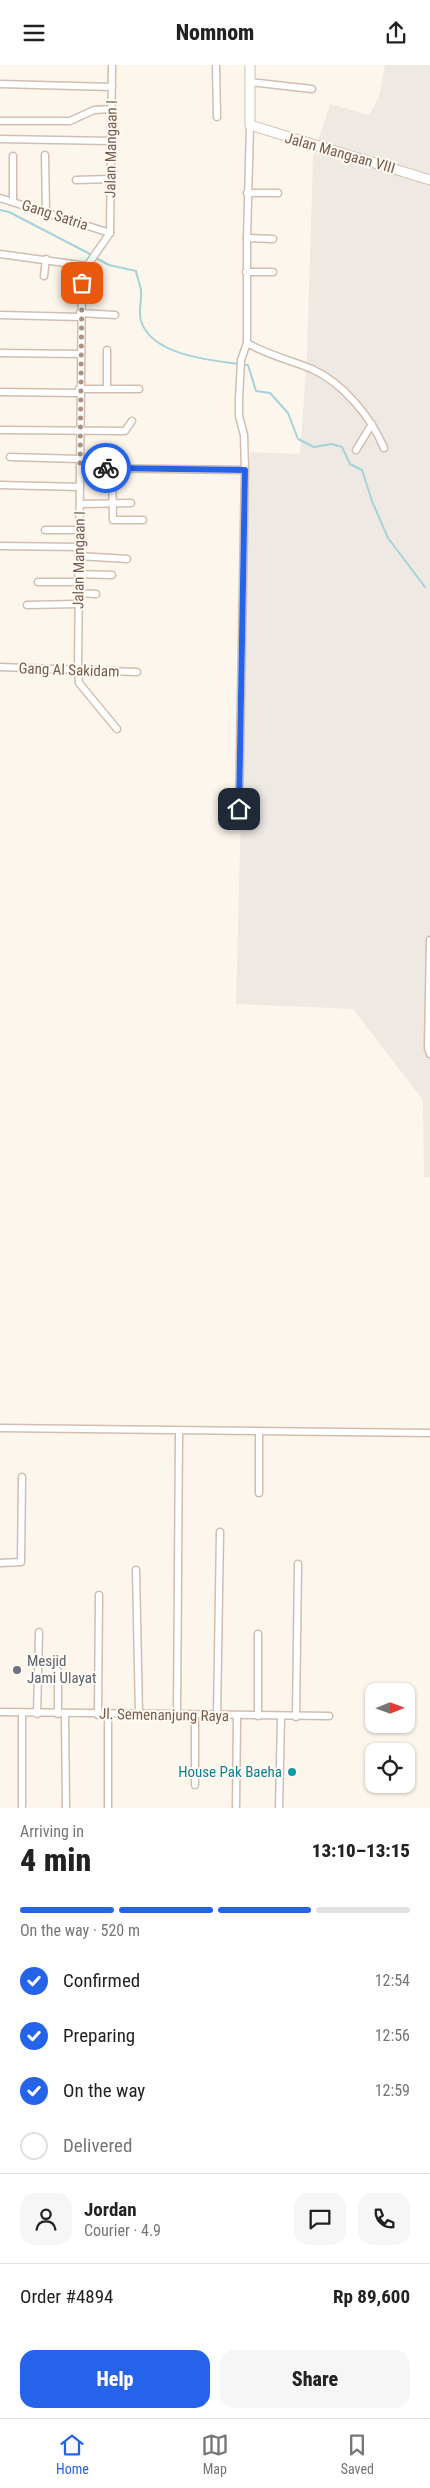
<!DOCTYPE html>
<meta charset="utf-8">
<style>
:root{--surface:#fff;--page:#f6f6f6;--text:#222;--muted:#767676;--line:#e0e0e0;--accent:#2563eb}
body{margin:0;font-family:"Roboto Condensed",sans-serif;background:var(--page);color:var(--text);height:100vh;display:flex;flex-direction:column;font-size:19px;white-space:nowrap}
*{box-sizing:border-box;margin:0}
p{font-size:16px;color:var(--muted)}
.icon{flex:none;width:28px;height:28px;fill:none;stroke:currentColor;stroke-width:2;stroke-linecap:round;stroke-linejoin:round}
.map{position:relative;height:1743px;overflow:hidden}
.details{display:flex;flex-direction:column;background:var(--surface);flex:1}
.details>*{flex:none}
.needle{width:32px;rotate:89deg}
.fabs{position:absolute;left:365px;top:1618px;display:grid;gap:10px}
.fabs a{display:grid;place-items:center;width:50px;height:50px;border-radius:10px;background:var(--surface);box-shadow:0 1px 4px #0004;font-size:25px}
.pin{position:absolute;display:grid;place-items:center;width:42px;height:42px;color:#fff;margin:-21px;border-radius:10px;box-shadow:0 2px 8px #0006}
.courier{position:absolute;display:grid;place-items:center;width:50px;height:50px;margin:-25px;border:4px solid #2563eb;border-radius:50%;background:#fff;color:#222;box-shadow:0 1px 6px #0007}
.summary em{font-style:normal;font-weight:800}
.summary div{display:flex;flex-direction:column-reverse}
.summary{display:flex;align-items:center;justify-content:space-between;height:85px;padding:0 20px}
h1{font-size:32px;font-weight:800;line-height:38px}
.bar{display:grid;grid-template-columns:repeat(4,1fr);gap:8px 5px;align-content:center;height:60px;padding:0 20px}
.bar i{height:6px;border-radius:4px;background:var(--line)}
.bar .active{background:var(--accent)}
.bar p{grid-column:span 4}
.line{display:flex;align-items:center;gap:12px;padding:0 20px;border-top:1px solid var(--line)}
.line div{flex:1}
.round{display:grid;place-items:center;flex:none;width:52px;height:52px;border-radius:15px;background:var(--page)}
ol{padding:0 20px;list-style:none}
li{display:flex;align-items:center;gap:15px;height:55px}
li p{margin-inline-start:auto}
li .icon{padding:5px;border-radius:50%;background:var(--accent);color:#fff;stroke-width:4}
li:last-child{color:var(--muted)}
li i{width:28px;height:28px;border:2px solid var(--line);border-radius:50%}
.action{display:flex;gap:10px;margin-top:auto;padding:10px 20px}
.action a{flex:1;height:58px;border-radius:15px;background:var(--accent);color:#fff;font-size:20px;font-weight:800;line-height:58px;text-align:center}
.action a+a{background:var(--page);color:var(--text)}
header{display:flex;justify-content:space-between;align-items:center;height:65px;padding:0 20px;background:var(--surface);font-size:22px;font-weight:800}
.menu{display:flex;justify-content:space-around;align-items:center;height:70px;border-top:1px solid var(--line);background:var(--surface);font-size:14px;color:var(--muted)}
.menu a{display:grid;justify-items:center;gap:2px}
.menu .active{color:var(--accent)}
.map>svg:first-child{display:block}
.industrial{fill:#efe9e4}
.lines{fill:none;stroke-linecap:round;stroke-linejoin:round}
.stream{stroke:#a5d3da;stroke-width:2}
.street-casing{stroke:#d1beb0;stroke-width:9}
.secondary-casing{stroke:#d6c0b0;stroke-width:11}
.street{stroke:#fff;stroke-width:6}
.secondary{stroke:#fff;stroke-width:9}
.done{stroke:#a89285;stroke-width:5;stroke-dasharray:0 9}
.route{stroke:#2563eb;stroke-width:6}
.worship-dot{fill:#6b7280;stroke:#fffaf3;stroke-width:2}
.culture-dot{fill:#0f9aa8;stroke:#fffaf3;stroke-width:2}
.labels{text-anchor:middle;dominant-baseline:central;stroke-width:4;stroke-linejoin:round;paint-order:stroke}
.street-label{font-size:15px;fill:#7a5c4d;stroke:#fffaf3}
.worship-label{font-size:15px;fill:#5b616d;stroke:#fffaf3;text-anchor:start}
.culture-label{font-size:15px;fill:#0d838f;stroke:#fffaf3;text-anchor:end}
</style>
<header><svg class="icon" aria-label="menu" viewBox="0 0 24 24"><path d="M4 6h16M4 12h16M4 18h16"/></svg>Nomnom<svg class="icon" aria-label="share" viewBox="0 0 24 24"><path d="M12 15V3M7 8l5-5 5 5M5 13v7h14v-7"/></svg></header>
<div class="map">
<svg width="430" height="1743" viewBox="0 0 430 1743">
<rect width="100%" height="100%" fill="#fdf6ec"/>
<polygon class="industrial" points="385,0 430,0 430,1112 424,1113 423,1035 353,944 236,939 250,387 300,389 307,291 313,91 330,39 369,50 379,31"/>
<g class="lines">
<g class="stream">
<polyline points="0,145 9,147 92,190"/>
<path d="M 96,193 L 109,200 L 136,206 C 137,212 140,219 141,225 C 142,235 138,246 141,256 C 152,290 208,295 239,299"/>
<polyline points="243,300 248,300 256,326 270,328 288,348 298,374 314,382 332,379 342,382 350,399 362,405 372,436 388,473 425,522"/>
</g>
<g class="street-casing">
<g id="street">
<polyline points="216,0 217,52"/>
<polyline points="250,17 312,24"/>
<polyline points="0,19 112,22"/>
<polyline points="0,56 70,56 94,45 111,44"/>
<polyline points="0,74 111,76"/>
<polyline points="45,90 46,149"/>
<polyline points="13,91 13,137"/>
<polyline points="76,115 110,114"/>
<polyline points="247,128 278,128"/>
<polyline points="0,133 110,168"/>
<polyline points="110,168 87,201 82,218 78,604 79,618 117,664"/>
<polyline points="110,168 112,0"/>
<polyline points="247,173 273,174"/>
<polyline points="0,189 87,201"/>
<polyline points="246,207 273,207"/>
<polyline points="44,211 46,194"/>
<polyline points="80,248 115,250"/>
<polyline points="0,250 81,252"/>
<path d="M 247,278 C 268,290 290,295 312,304 C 343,318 371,352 384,383"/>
<polyline points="107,285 107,323"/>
<polyline points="0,288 81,289"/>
<polyline points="79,324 139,324"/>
<polyline points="0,327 80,328"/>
<polyline points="0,365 125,366 132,356"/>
<polyline points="356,385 372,359"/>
<polyline points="10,392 80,394"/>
<polyline points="80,403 245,405"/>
<polyline points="112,403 113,455 143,455"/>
<polyline points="0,420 80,422"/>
<polyline points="80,439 131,438"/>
<polyline points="45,465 79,465"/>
<polyline points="0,481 79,482"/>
<polyline points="79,491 127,494"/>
<polyline points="78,509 112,510"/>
<polyline points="38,517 78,517"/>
<polyline points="78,528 96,529"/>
<polyline points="27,540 78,539"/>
<polyline points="0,602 137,607"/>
<polyline points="239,744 245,405 244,370 239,351 239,334 241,295 247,278 247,173 250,60"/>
<polyline points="430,875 428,983 430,989"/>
<polyline points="0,1363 430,1368"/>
<polyline points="259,1366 259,1428"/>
<polyline points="0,1498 21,1497 22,1412"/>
<polyline points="136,1505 139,1650"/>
<polyline points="58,1606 58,1649"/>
<polyline points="0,1647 329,1651"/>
<polyline points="37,1649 39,1567"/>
<polyline points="65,1649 66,1743"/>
<polyline points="98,1650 99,1530"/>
<polyline points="177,1650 179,1366"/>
<polyline points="195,1651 195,1720"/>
<polyline points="217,1651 220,1467"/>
<polyline points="258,1651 258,1569"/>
<polyline points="296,1652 298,1499"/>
<polyline points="22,1741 22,1648"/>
<polyline points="236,1741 237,1651"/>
<polyline points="108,1743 108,1650"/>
<polyline points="279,1743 281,1652"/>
</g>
</g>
<g class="secondary-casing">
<polyline id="secondary" points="250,0 250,60 430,115"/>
</g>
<use href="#street" class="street"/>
<use href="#secondary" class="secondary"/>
</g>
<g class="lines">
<polyline class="done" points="82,218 80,403 106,403"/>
<polyline class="route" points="106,403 245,405 239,744"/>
</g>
<circle class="worship-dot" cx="17" cy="1605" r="5"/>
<circle class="culture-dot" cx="292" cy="1707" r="5"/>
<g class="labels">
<g class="street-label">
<text transform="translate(111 84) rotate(-89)">Jalan Mangaan I</text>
<text transform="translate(340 88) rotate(16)">Jalan Mangaan VIII</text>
<text transform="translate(55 150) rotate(18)">Gang Satria</text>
<text transform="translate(79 495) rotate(-89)">Jalan Mangaan I</text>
<text transform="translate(69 605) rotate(2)">Gang Al Sakidam</text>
<text transform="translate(164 1650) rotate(1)">Jl. Semenanjung Raya</text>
</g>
<g class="worship-label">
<text x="27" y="1596">Mesjid<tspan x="27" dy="17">Jami Ulayat</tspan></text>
</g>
<g class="culture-label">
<text x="282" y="1707">House Pak Baeha</text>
</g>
</g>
</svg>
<div class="fabs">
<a><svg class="needle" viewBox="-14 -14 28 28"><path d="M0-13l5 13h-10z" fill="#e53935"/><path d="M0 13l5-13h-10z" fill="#767676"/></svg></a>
<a><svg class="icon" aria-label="locate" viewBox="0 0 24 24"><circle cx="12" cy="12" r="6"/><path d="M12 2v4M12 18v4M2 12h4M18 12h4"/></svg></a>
</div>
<div class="pin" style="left:82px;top:218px;background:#ea580c"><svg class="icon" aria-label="bag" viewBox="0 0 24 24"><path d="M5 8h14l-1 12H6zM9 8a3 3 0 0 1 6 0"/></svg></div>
<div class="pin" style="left:239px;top:744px;background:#1f2937"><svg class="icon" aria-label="home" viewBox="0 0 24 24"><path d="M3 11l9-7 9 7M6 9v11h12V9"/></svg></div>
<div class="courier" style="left:106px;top:403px"><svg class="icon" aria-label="bike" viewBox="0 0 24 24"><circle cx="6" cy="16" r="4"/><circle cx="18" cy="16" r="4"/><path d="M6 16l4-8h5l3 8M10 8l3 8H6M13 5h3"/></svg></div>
</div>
<section class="details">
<div class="summary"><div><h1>4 min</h1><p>Arriving in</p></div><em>13:10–13:15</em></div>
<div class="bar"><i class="active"></i><i class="active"></i><i class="active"></i><i></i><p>On the way · 520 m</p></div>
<ol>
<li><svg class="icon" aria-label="check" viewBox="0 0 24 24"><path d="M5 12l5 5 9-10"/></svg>Confirmed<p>12:54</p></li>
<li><svg class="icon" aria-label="check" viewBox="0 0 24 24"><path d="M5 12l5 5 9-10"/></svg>Preparing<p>12:56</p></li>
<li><svg class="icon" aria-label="check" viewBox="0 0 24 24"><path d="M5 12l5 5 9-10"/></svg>On the way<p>12:59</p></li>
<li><i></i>Delivered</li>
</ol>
<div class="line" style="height:90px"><a class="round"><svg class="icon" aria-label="person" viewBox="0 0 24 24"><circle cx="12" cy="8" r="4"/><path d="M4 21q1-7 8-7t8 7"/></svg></a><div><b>Jordan</b><p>Courier · 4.9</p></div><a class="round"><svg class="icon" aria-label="chat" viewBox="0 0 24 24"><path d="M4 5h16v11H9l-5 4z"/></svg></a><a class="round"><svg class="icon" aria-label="phone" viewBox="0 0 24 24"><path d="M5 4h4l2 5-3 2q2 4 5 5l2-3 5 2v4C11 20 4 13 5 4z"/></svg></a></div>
<div class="line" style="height:65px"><div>Order #4894</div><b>Rp 89,600</b></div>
<div class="action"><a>Help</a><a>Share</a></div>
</section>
<nav class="menu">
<a class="active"><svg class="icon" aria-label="home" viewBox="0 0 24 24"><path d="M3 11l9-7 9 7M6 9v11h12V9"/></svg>Home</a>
<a><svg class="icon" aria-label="map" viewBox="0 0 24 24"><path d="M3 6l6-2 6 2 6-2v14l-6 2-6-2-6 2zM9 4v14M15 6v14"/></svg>Map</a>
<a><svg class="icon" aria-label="saved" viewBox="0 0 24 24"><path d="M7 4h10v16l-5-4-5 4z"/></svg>Saved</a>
</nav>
